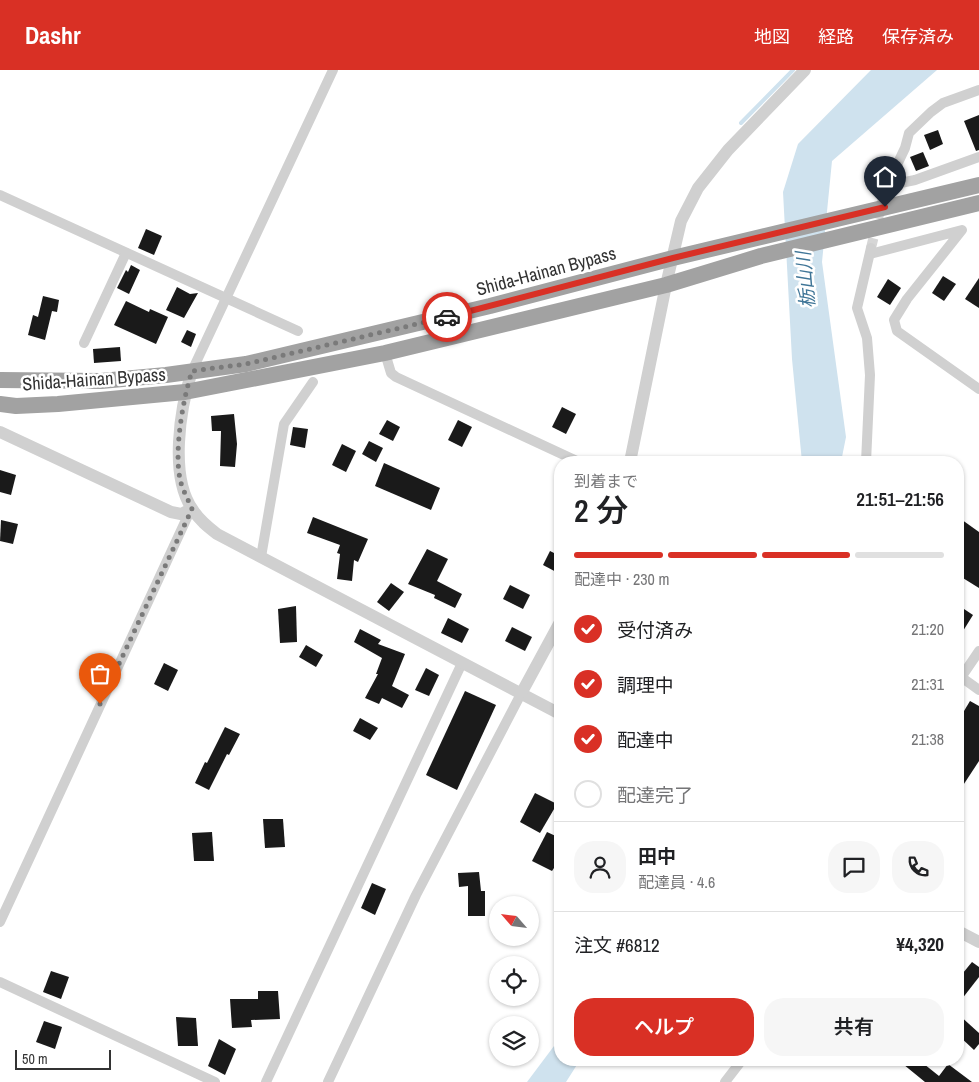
<!DOCTYPE html>
<html lang="ja">
<meta charset="utf-8">
<style>
:root{--surface:#fff;--page:#f6f6f6;--text:#202124;--muted:#757577;--line:#e0e0e0;--accent:#d93025}
body{margin:0;font-family:"Archivo Narrow","Noto Sans JP",sans-serif;background:var(--page);color:var(--text);height:100vh;display:flex;flex-direction:column;font-size:19px;white-space:nowrap}
*{box-sizing:border-box;margin:0}
p{font-size:16px;color:var(--muted)}
.icon{flex:none;width:28px;height:28px;fill:none;stroke:currentColor;stroke-width:2;stroke-linecap:round;stroke-linejoin:round}
.map{position:relative;flex:1;overflow:hidden}
.sheet{position:absolute;left:554px;top:386px;width:410px;height:610px;display:flex;flex-direction:column;background:var(--surface);border-radius:20px;box-shadow:0 1px 4px #0004}
.sheet>*{flex:none}
.needle{width:32px;rotate:298deg}
.controls{position:absolute;left:489px;top:826px;display:grid;gap:10px}
.controls a{display:grid;place-items:center;width:50px;height:50px;border-radius:50%;background:var(--surface);box-shadow:0 1px 4px #0004;font-size:25px}
.scale{position:absolute;left:15px;bottom:12px;width:96px;box-sizing:border-box;padding-left:5px;border:2px solid #333;border-top:0;font-size:14px;line-height:18px;white-space:nowrap;color:#333;-webkit-text-stroke:4px #fff;paint-order:stroke}
.pin{position:absolute;display:grid;place-items:center;width:42px;height:42px;color:#fff;margin:-51px -21px;border-radius:50% 50% 50% 0;rotate:-45deg;box-shadow:0 0 5px #0007}
.pin .icon{rotate:45deg}
.courier{position:absolute;display:grid;place-items:center;width:50px;height:50px;margin:-25px;border:4px solid #d93025;border-radius:50%;background:#fff;color:#222;box-shadow:0 1px 6px #0007}
.summary em{font-style:normal;font-weight:600}
.summary div{display:flex;flex-direction:column-reverse}
.summary{display:flex;align-items:center;justify-content:space-between;height:85px;padding:0 20px}
h1{font-size:32px;font-weight:600;line-height:38px}
.bar{display:grid;grid-template-columns:repeat(4,1fr);gap:8px 5px;align-content:center;height:60px;padding:0 20px}
.bar i{height:6px;border-radius:4px;background:var(--line)}
.bar .current{background:var(--accent)}
.bar p{grid-column:span 4}
.line{display:flex;align-items:center;gap:12px;padding:0 20px;border-top:1px solid var(--line)}
.line div{flex:1}
.round{display:grid;place-items:center;flex:none;width:52px;height:52px;border-radius:20px;background:var(--page)}
ol{padding:0 20px;list-style:none}
li{display:flex;align-items:center;gap:15px;height:55px}
li p{margin-inline-start:auto}
li .icon{padding:5px;border-radius:50%;background:var(--accent);color:#fff;stroke-width:4}
li:last-child{color:var(--muted)}
li i{width:28px;height:28px;border:2px solid var(--line);border-radius:50%}
.primary-button{display:flex;gap:10px;margin-top:auto;padding:10px 20px}
.primary-button a{flex:1;height:58px;border-radius:20px;background:var(--accent);color:#fff;font-size:20px;font-weight:600;line-height:58px;text-align:center}
.primary-button a+a{background:var(--page);color:var(--text)}
header{display:flex;align-items:center;gap:30px;box-sizing:border-box;height:70px;padding:0 25px;background:var(--accent);color:#fff}
header strong{font-size:24px}
nav{display:flex;gap:28px;margin-inline-start:auto;font-size:18px}
.map>svg:first-child{display:block}
.water{fill:#cfe2ee}
.lines{fill:none;stroke-linecap:round;stroke-linejoin:round}
.stream{stroke:#cfe2ee;stroke-width:4}
.building{fill:#1a1a1a}
.minor-tunnel{stroke:#d6d6d6;stroke-width:10;stroke-dasharray:10 5;stroke-linecap:butt}
.minor{stroke:#d0d0d0;stroke-width:10}
.tertiary{stroke:#d0d0d0;stroke-width:12}
.trunk{stroke:#a2a2a2;stroke-width:16}
.done{stroke:#7a7a7a;stroke-width:5;stroke-dasharray:0 9}
.route{stroke:#d93025;stroke-width:6}
.labels{text-anchor:middle;dominant-baseline:central;stroke-width:5;stroke-linejoin:round;paint-order:stroke}
.street-label{font-size:18px;fill:#333;stroke:#fff}
.water-label{font-size:19px;font-style:italic;fill:#3f7597;stroke:#fff}
</style>
<header>
<strong>Dashr</strong>
<nav><a>地図</a><a>経路</a><a>保存済み</a></nav>
</header>
<div class="map">
<svg width="979" height="1012" viewBox="0 0 979 1012">
<rect width="100%" height="100%" fill="#fff"/>
<g class="water">
<polygon points="871,0 937,0 832,91 822,192 846,367 841,392 802,392 792,289 783,122 798,74"/>
<polygon points="560,968 560,990 580,990 566,1012 527,1012"/>
</g>
<g class="lines">
<polyline class="stream" points="741,53 793,0"/>
</g>
<g class="building">
<polygon points="979,45 979,80 976,81 964,51"/>
<polygon points="938,60 943,74 930,80 924,65"/>
<polygon points="923,82 929,96 916,101 910,87"/>
<polygon points="146,159 162,166 154,185 138,178"/>
<polygon points="131,195 140,200 129,224 117,218 126,200 128,202"/>
<polygon points="943,206 956,214 944,231 932,223"/>
<polygon points="979,208 979,238 965,229"/>
<polygon points="888,209 901,218 890,235 877,227"/>
<polygon points="177,217 190,224 198,223 184,248 166,240"/>
<polygon points="43,226 59,230 57,242 52,241 45,270 28,265 33,245 38,247"/>
<polygon points="126,231 149,242 150,239 168,247 156,274 114,255"/>
<polygon points="187,260 196,264 191,277 181,272"/>
<polygon points="120,277 121,291 94,293 93,279"/>
<polygon points="562,337 576,344 566,364 552,357"/>
<polygon points="234,344 237,374 235,397 220,396 221,361 212,361 211,346"/>
<polygon points="387,350 400,357 393,371 379,364"/>
<polygon points="458,350 472,357 462,377 448,370"/>
<polygon points="293,357 308,359 305,378 290,375"/>
<polygon points="369,371 383,378 376,392 362,384"/>
<polygon points="342,374 356,381 346,402 332,395"/>
<polygon points="384,393 440,418 431,440 375,416"/>
<polygon points="0,400 16,405 11,425 0,422"/>
<polygon points="313,447 368,469 358,492 354,490 352,511 337,509 340,484 337,483 340,475 307,463"/>
<polygon points="958,447 979,462 979,518 958,505"/>
<polygon points="1,450 18,454 13,474 0,471"/>
<polygon points="427,479 448,489 437,511 462,524 455,538 434,528 435,525 408,514"/>
<polygon points="550,481 560,486 560,504 543,495"/>
<polygon points="391,513 404,522 389,541 377,532"/>
<polygon points="510,515 530,525 523,539 503,529"/>
<polygon points="958,535 973,545 958,569"/>
<polygon points="296,536 297,572 280,573 278,539"/>
<polygon points="448,548 469,559 462,573 441,563"/>
<polygon points="512,557 532,567 525,581 505,571"/>
<polygon points="360,559 381,570 378,574 405,584 392,616 409,625 402,638 382,628 379,634 365,628 378,604 376,604 382,588 354,572"/>
<polygon points="306,575 323,585 316,597 299,587"/>
<polygon points="164,593 178,600 168,621 154,614"/>
<polygon points="426,598 439,605 429,626 415,620"/>
<polygon points="465,621 496,635 457,720 426,705"/>
<polygon points="970,631 979,636 979,691 958,723 958,651"/>
<polygon points="360,648 378,658 370,670 353,661"/>
<polygon points="225,657 240,664 229,685 227,684 209,720 195,713 205,692 207,693"/>
<polygon points="535,723 557,734 540,763 520,752"/>
<polygon points="263,749 283,749 285,777 265,778"/>
<polygon points="212,762 214,791 194,791 192,763"/>
<polygon points="547,762 560,768 560,789 552,801 532,791"/>
<polygon points="479,802 481,821 485,821 485,846 468,846 468,816 459,817 458,803"/>
<polygon points="372,813 386,819 375,845 361,838"/>
<polygon points="972,892 979,897 979,907 958,934 958,909"/>
<polygon points="51,901 69,907 61,929 43,922"/>
<polygon points="258,921 278,921 280,949 251,950 252,957 232,958 230,929 258,929"/>
<polygon points="958,944 979,963 979,974 974,980 958,965"/>
<polygon points="176,947 196,948 198,976 178,976"/>
<polygon points="44,951 62,957 55,979 36,972"/>
<polygon points="219,969 236,979 225,1005 208,996"/>
<polygon points="898,990 919,990 939,1006 948,994 972,1012 925,1012"/>
</g>
<g class="lines">
<polyline class="minor-tunnel" points="871,178 885,120"/>
<g class="minor">
<polyline points="886,116 915,110 979,87"/>
<polyline points="885,120 905,78 909,63 931,42 943,33 979,20"/>
<polyline points="0,125 298,261"/>
<polyline points="870,184 962,160 907,229 894,250 897,261 979,319"/>
<polyline points="84,273 126,183"/>
<polyline points="385,283 391,303 396,307 579,392"/>
<polyline points="192,301 333,0"/>
<polyline points="866,392 870,305 867,268 857,238 871,178"/>
<polyline points="261,487 284,354 313,312"/>
<polyline points="961,607 979,620"/>
<polyline points="958,612 979,581"/>
<polyline points="0,852 191,439"/>
<polyline points="0,912 215,1012"/>
<polyline points="266,1012 462,593"/>
<polyline points="328,1012 416,825 522,622"/>
<polyline points="725,1012 742,990"/>
</g>
<g class="tertiary">
<path d="M 192,301 C 180,338 169,407 193,440 C 199,450 208,457 217,464 L 560,644"/>
<polyline points="0,362 171,442 181,444 191,439"/>
<polyline points="630,392 666,215 681,151 698,118 728,80 805,0"/>
<polyline points="522,622 560,552"/>
<polyline points="958,861 979,872"/>
</g>
<g class="trunk">
<polyline points="0,310 101,311 166,305 246,294 490,236 673,188 979,115"/>
<polyline points="0,334 16,336 58,334 185,322 385,283 666,215 761,186 979,133"/>
</g>
</g>
<g class="lines">
<path class="done" d="M 100,634 L 192,439 C 188,429 182,419 180,409 C 174,380 183,329 192,301 L 246,294 L 447,247"/>
<polyline class="route" points="447,247 673,188 885,137"/>
</g>
<g class="labels">
<g class="street-label">
<text transform="translate(546 201) rotate(-15)">Shida-Hainan Bypass</text>
<text transform="translate(94 309) rotate(-4)">Shida-Hainan Bypass</text>
</g>
<g class="water-label">
<text transform="translate(805 210) rotate(-95)">栃山川</text>
</g>
</g>
</svg>
<div class="controls">
<a><svg class="needle" viewBox="-14 -14 28 28"><path d="M0-13l5 13h-10z" fill="#e53935"/><path d="M0 13l5-13h-10z" fill="#757577"/></svg></a>
<a><svg class="icon" aria-label="locate" viewBox="0 0 24 24"><circle cx="12" cy="12" r="6"/><path d="M12 2v4M12 18v4M2 12h4M18 12h4"/></svg></a>
<a><svg class="icon" aria-label="layers" viewBox="0 0 24 24"><path d="M12 4l9 5-9 5-9-5zM3 14l9 5 9-5"/></svg></a>
</div>
<div class="scale">50 m</div>
<div class="pin" style="left:100px;top:634px;background:#ea580c"><svg class="icon" aria-label="bag" viewBox="0 0 24 24"><path d="M5 8h14l-1 12H6zM9 8a3 3 0 0 1 6 0"/></svg></div>
<div class="pin" style="left:885px;top:137px;background:#1f2937"><svg class="icon" aria-label="home" viewBox="0 0 24 24"><path d="M3 11l9-7 9 7M6 9v11h12V9"/></svg></div>
<div class="courier" style="left:447px;top:247px"><svg class="icon" aria-label="car" viewBox="0 0 24 24"><path d="M5 17H2v-5l4-1 3-4h7l3 4 3 1v5h-3M9 17h6M6 11h13"/><circle cx="7" cy="17" r="2"/><circle cx="17" cy="17" r="2"/></svg></div>
<section class="sheet">
<div class="summary"><div><h1>2 分</h1><p>到着まで</p></div><em>21:51–21:56</em></div>
<div class="bar"><i class="current"></i><i class="current"></i><i class="current"></i><i></i><p>配達中 · 230 m</p></div>
<ol>
<li><svg class="icon" aria-label="check" viewBox="0 0 24 24"><path d="M5 12l5 5 9-10"/></svg>受付済み<p>21:20</p></li>
<li><svg class="icon" aria-label="check" viewBox="0 0 24 24"><path d="M5 12l5 5 9-10"/></svg>調理中<p>21:31</p></li>
<li><svg class="icon" aria-label="check" viewBox="0 0 24 24"><path d="M5 12l5 5 9-10"/></svg>配達中<p>21:38</p></li>
<li><i></i>配達完了</li>
</ol>
<div class="line" style="height:90px"><a class="round"><svg class="icon" aria-label="person" viewBox="0 0 24 24"><circle cx="12" cy="8" r="4"/><path d="M4 21q1-7 8-7t8 7"/></svg></a><div><b>田中</b><p>配達員 · 4.6</p></div><a class="round"><svg class="icon" aria-label="chat" viewBox="0 0 24 24"><path d="M4 5h16v11H9l-5 4z"/></svg></a><a class="round"><svg class="icon" aria-label="phone" viewBox="0 0 24 24"><path d="M5 4h4l2 5-3 2q2 4 5 5l2-3 5 2v4C11 20 4 13 5 4z"/></svg></a></div>
<div class="line" style="height:65px"><div>注文 #6812</div><b>¥4,320</b></div>
<div class="primary-button"><a>ヘルプ</a><a>共有</a></div>
</section>
</div>
